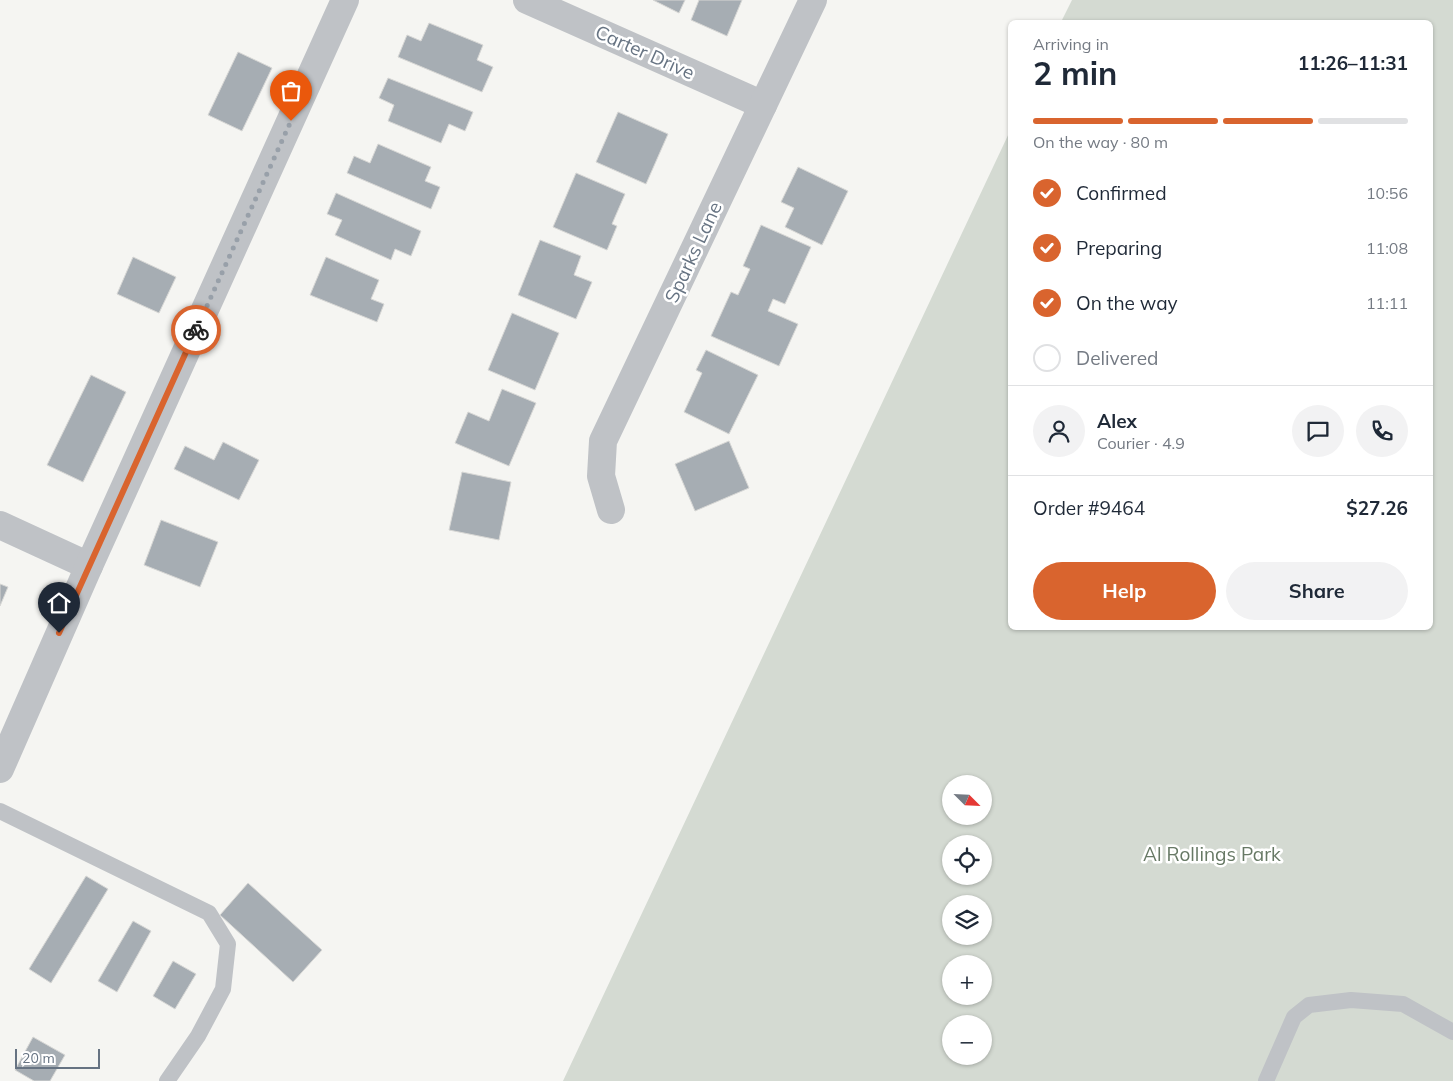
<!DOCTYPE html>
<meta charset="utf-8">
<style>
:root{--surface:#fff;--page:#f2f2f3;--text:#1f2937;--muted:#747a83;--line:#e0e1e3;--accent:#d9642e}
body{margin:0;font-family:Mulish,sans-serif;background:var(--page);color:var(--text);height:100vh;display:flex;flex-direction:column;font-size:19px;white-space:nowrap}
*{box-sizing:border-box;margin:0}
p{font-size:16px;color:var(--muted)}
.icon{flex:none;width:28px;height:28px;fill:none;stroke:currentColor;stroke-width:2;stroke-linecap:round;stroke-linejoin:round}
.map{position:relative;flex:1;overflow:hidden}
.details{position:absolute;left:1008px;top:20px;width:425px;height:610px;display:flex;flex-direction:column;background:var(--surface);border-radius:8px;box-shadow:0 1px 4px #0004}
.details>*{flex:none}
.needle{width:32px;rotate:114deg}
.controls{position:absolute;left:942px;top:775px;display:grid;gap:10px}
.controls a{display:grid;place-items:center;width:50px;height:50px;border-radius:50%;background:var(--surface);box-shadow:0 1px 4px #0004;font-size:25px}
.scale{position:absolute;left:15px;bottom:12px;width:85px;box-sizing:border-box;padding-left:5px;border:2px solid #667382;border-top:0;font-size:14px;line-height:18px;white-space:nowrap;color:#667382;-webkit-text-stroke:4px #fff;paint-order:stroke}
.pin{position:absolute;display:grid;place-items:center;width:42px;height:42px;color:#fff;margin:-51px -21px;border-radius:50% 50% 50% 0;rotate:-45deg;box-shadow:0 0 5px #0007}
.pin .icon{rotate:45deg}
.courier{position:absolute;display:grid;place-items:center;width:50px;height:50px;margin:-25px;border:4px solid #d9642e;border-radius:50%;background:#fff;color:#222;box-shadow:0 1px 6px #0007}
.head em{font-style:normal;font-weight:700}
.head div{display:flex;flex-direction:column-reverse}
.head{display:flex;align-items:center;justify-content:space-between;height:85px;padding:0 25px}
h1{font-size:32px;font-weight:700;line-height:38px}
.bar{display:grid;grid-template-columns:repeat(4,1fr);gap:8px 5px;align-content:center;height:60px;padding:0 25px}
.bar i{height:6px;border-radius:4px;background:var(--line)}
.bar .selected{background:var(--accent)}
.bar p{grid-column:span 4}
.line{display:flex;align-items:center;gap:12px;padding:0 25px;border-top:1px solid var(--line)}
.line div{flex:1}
.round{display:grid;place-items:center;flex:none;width:52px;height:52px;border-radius:26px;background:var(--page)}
ol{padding:0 25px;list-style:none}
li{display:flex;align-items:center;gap:15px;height:55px}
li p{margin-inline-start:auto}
li .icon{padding:5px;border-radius:50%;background:var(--accent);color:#fff;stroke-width:4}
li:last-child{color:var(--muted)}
li i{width:28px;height:28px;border:2px solid var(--line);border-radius:50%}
.primary-button{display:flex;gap:10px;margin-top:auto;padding:10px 25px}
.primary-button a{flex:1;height:58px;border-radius:30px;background:var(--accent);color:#fff;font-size:20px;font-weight:700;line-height:58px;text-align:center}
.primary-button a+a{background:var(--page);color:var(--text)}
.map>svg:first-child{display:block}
.green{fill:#d4dad2;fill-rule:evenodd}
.building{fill:#a6adb3;stroke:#d7d7d5}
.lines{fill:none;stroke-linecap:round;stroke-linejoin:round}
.lane{stroke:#bfc2c6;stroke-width:16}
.street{stroke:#bfc2c6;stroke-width:28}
.done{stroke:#98a0a9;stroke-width:5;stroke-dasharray:0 9}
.route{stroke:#d9642e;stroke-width:6}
.labels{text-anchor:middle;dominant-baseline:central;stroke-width:5;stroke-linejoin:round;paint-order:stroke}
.street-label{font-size:19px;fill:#667382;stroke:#fff}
.park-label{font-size:19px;fill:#677965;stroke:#fff}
</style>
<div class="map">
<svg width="1453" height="1081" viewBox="0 0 1453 1081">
<rect width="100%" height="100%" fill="#f5f5f2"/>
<path class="green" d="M 1072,0 L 1453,0 L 1453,1081 L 563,1081 L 1010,131 L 1010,628 L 1430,628 L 1430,22 L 1061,22 ZM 951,784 L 984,784 L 984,816 L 951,816 ZM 951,844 L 984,844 L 984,876 L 951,876 ZM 951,904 L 984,904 L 984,936 L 951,936 ZM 951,964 L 984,964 L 984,996 L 951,996 ZM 951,1024 L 984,1024 L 984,1056 L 951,1056 Z"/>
<g class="building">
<polygon points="653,0 685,0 679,13"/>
<polygon points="699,0 742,0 727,36 691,20"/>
<polygon points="429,23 483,45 477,60 493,67 482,92 398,57 407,35 421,41"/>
<polygon points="238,52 272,68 242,131 208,115"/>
<polygon points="388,78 473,112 465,131 449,124 441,143 388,121 394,105 379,98"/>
<polygon points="618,112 668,134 646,184 596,162"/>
<polygon points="378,144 431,167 425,181 440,187 431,209 347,173 354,156 370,163"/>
<polygon points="798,167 848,191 822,245 785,227 794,208 781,202"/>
<polygon points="576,173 625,194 612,224 617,226 607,250 553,227"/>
<polygon points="336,193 421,231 411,256 395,249 391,260 335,235 342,220 327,214"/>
<polygon points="761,225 811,247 785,304 773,299 768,311 798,324 779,366 711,336 731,292 738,295 750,269 743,266"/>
<polygon points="540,240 581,256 574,275 592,282 576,319 518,295"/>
<polygon points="133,257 176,277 159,313 117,294"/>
<polygon points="326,257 379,280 371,299 384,304 377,322 310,295"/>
<polygon points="512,313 559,333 535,390 488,370"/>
<polygon points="706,350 758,375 729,434 684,412 702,373 696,370"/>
<polygon points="91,375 126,392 83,482 47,465"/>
<polygon points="502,389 536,403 509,466 455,443 468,412 489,421"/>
<polygon points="729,441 749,488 695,511 675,464"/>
<polygon points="223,442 259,460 239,500 174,469 185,446 214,460"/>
<polygon points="462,472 511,482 499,540 449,530"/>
<polygon points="161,520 218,542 200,587 144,565"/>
<polygon points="0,584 8,587 0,606"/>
<polygon points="86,876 108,889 51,983 29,969"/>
<polygon points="248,883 322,950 293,982 220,915"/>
<polygon points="133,921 151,931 117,992 98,981"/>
<polygon points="173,961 196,974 175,1009 153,996"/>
<polygon points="33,1037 65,1055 50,1081 34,1081 15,1070"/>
</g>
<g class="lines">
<g class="lane">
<polyline points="0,811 209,913 228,944 223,989 198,1036 167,1081"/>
<polyline points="1266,1081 1294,1017 1309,1005 1351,1000 1403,1004 1453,1032"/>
</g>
<g class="street">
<polyline points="527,0 763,105"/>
<polyline points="611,510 601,476 603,441 813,0"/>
<polyline points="0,525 89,566"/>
<polyline points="0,769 89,566 345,0"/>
</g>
</g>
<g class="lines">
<polyline class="done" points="196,330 291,121"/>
<polyline class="route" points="59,633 196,330"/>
</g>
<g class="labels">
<g class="street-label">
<text transform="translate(645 52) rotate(24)">Carter Drive</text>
<text transform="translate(693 252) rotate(-65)">Sparks Lane</text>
</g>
<g class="park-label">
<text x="1212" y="854">Al Rollings Park</text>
</g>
</g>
</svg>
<div class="controls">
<a><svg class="needle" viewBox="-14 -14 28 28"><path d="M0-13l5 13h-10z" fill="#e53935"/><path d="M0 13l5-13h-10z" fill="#747a83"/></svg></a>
<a><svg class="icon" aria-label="locate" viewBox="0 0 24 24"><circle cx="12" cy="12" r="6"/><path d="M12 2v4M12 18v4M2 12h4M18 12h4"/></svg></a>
<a><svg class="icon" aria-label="layers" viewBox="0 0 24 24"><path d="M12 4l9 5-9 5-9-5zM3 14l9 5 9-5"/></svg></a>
<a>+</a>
<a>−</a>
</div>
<div class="scale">20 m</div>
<div class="pin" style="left:291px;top:121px;background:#ea580c"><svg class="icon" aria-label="bag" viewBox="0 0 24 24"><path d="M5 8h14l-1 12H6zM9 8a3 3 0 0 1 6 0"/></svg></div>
<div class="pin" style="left:59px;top:633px;background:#1f2937"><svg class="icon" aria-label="home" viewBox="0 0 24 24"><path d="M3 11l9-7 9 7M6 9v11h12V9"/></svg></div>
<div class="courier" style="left:196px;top:330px"><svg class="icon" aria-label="bike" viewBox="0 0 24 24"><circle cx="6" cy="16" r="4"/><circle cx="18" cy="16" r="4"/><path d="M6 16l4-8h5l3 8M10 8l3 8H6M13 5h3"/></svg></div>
<section class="details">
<div class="head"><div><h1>2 min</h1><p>Arriving in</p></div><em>11:26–11:31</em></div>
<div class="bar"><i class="selected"></i><i class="selected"></i><i class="selected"></i><i></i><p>On the way · 80 m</p></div>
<ol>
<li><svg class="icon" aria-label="check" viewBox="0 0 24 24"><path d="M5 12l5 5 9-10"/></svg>Confirmed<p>10:56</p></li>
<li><svg class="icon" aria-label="check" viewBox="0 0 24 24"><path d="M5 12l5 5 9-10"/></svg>Preparing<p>11:08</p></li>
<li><svg class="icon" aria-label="check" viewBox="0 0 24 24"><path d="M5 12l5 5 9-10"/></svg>On the way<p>11:11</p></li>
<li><i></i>Delivered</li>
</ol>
<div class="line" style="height:90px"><a class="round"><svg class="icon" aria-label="person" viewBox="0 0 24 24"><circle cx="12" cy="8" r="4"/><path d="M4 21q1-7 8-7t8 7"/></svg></a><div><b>Alex</b><p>Courier · 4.9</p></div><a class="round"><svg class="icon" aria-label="chat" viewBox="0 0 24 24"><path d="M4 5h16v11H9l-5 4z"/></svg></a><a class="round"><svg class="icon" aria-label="phone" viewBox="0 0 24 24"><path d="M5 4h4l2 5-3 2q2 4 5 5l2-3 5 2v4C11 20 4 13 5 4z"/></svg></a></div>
<div class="line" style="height:65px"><div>Order #9464</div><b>$27.26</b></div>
<div class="primary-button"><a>Help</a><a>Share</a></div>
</section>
</div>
